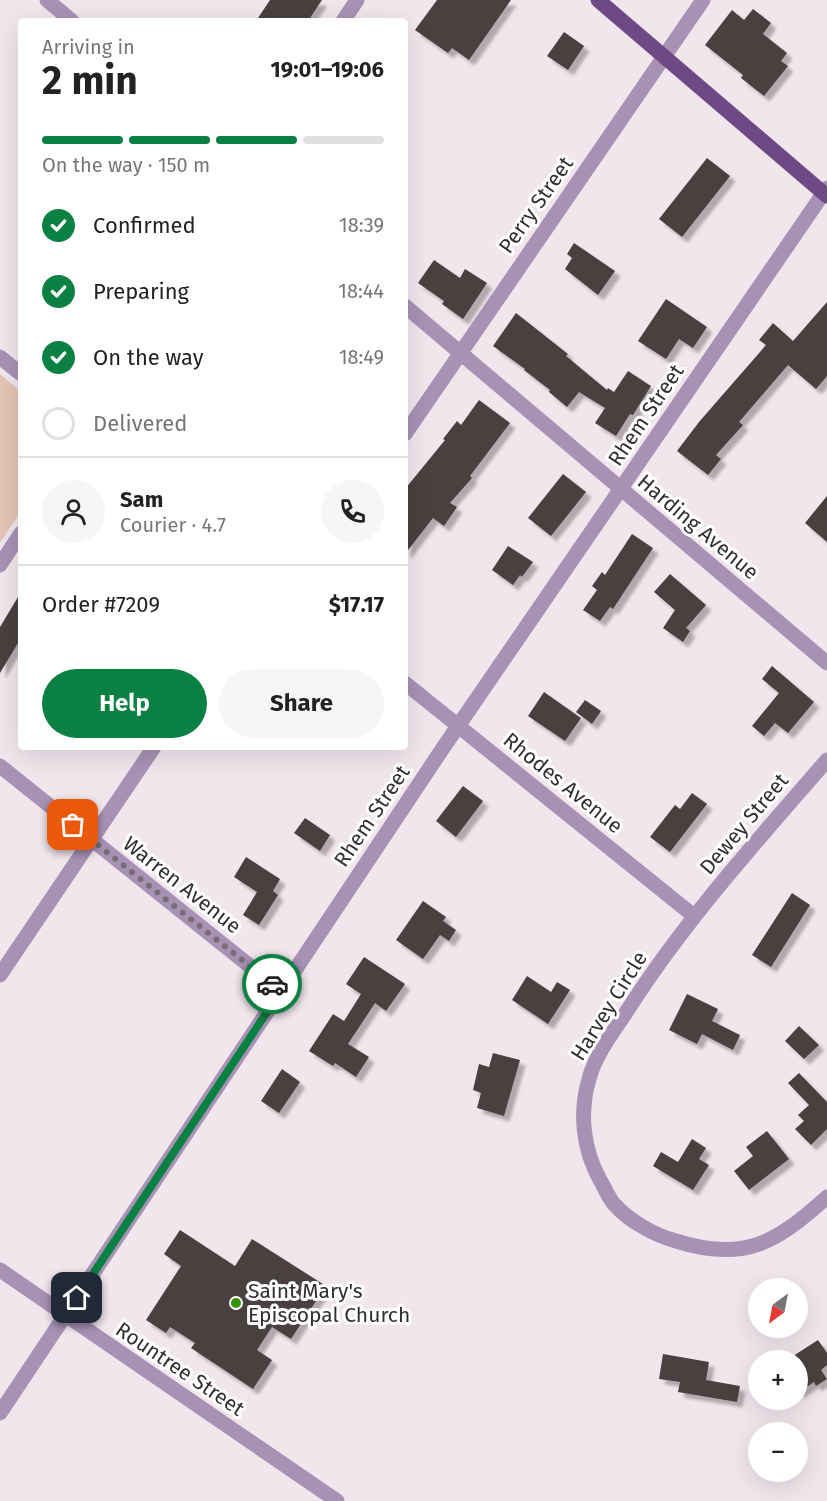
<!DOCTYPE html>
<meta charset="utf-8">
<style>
:root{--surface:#fff;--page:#f6f6f6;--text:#222;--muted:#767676;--line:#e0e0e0;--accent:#0b8043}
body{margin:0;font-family:"Fira Sans",sans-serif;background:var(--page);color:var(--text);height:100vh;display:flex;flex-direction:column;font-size:22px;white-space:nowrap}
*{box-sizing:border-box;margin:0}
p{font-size:20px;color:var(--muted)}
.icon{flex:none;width:33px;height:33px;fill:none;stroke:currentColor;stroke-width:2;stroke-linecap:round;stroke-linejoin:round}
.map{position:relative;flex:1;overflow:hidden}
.side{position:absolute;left:18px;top:18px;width:390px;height:732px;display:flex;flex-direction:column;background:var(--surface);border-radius:6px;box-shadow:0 6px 24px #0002}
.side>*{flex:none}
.needle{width:39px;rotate:212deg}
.tools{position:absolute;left:748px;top:1278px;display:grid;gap:12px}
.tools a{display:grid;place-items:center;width:60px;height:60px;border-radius:50%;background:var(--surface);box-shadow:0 6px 24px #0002;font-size:30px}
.pin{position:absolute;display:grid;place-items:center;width:51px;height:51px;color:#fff;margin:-26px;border-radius:12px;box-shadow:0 3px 9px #0006}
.courier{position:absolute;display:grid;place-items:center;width:60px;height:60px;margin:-30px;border:4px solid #0b8043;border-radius:50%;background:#fff;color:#222;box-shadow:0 2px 8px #0007}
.summary em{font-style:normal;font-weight:700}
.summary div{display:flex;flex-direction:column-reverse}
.summary{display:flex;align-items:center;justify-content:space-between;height:102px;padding:0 24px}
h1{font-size:39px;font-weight:700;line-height:45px}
.bar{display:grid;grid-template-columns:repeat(4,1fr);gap:9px 6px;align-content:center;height:72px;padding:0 24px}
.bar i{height:8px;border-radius:4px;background:var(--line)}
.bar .active{background:var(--accent)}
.bar p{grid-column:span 4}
.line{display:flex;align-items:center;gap:15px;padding:0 24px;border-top:2px solid var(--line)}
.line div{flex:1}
.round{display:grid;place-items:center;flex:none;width:63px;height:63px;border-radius:32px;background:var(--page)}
ol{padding:0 24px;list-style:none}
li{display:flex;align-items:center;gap:18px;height:66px}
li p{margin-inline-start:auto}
li .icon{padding:6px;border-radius:50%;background:var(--accent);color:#fff;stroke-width:4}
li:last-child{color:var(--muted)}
li i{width:33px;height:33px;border:3px solid var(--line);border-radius:50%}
.button{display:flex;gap:12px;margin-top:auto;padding:12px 24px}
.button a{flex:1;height:69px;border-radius:36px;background:var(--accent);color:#fff;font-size:24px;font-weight:700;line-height:69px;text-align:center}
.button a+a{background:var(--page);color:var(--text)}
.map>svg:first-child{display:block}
.green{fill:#e4c4b6}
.building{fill:#4a3f40;filter:url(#shadow)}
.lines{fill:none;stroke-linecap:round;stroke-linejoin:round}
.minor{stroke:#a792b5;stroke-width:15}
.major{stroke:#6e4985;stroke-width:15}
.done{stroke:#766e73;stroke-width:6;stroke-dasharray:0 10.8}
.route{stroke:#0b8043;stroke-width:8}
.poi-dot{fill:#369209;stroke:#fff;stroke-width:2}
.labels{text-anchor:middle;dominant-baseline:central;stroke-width:6;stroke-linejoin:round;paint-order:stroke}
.street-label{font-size:21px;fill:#332e31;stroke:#fff}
.poi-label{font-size:21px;fill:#332e31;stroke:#fff;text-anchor:start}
</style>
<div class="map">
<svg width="827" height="1501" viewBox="0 0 827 1501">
<defs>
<filter id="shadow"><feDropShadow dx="5.5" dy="5.5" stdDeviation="1.5" flood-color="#0004"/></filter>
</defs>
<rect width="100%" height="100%" fill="#f2e6ed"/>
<polygon class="green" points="0,374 21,392 21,511 0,543"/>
<g class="building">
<polygon points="270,0 322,0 308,21 256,21"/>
<polygon points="437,0 511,0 469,60 452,48 448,53 415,30"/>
<polygon points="753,9 771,23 763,34 787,53 781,61 788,66 764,96 741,78 743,75 705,45 732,10 744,20"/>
<polygon points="564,32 584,46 568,70 547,56"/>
<polygon points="707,158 730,176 682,237 659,219"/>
<polygon points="574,243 615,271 598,295 565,269 572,258 567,254"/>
<polygon points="434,260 460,278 465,269 487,283 463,319 442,304 444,301 418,283"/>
<polygon points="666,299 707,327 693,348 679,339 666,359 638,341"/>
<polygon points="827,302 827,376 816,389 788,365 739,422 743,425 716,455 721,459 708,475 677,451 699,422 766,345 759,340 773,323 793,341"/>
<polygon points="516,313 568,354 566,356 607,390 608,388 614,392 628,371 651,386 633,415 630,414 616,436 595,423 605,408 579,392 567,407 549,392 550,390 524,370 525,369 493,346"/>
<polygon points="479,400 510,423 470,476 472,478 450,503 457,507 444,526 433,518 405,554 405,489 445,440 443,439 457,421 461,425"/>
<polygon points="563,474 586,492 551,536 528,518"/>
<polygon points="827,496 827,542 805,523"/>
<polygon points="632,534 653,548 613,609 610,607 600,621 583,610 597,590 592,586 602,572 605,575"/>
<polygon points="508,546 533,562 522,577 520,575 513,585 492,570"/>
<polygon points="670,574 706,605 686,628 690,631 683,642 663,628 675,610 654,592"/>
<polygon points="21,592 21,638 0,673 0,627"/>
<polygon points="772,666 814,702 788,733 775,723 764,736 752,726 779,693 762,679"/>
<polygon points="544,692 581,718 565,741 528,716"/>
<polygon points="585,700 601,711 592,724 576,712"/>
<polygon points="463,786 483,801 456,837 436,821"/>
<polygon points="692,793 707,804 670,852 650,837 675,805 680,809"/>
<polygon points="305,818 330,835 320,851 294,833"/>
<polygon points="246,857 280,879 273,891 278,895 259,925 243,915 257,892 234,877"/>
<polygon points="792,893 810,905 771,967 752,955"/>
<polygon points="423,901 446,917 443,921 456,930 449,941 440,935 423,959 396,940"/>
<polygon points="364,957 405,984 386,1011 375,1003 348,1044 369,1057 356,1077 335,1063 333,1066 309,1051 333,1014 344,1021 361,994 346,984"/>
<polygon points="527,976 551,992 557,982 570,990 548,1024 512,1000"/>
<polygon points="687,994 718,1009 712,1021 740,1035 733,1050 702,1034 697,1044 669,1030"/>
<polygon points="799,1026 819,1045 804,1059 785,1041"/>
<polygon points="493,1053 520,1060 504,1116 477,1108 481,1093 473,1090 479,1064 489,1067"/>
<polygon points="282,1069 300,1082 279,1113 261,1101"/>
<polygon points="799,1073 827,1102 827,1129 811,1145 795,1129 804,1121 798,1115 809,1105 788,1083"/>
<polygon points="767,1131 789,1159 749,1190 734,1171 753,1156 746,1147"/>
<polygon points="692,1139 706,1148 699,1159 709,1165 693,1190 653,1166 661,1152 678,1162"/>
<polygon points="180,1230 235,1266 252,1239 326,1286 291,1339 272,1327 257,1350 272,1360 253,1389 191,1348 195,1343 170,1327 166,1333 146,1320 181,1266 164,1254"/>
<polygon points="818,1340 827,1353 827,1365 821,1370 827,1379 816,1386 814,1382 798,1393 798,1363 801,1360 787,1360"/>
<polygon points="663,1354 709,1362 706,1380 740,1386 737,1402 678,1392 680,1382 659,1379"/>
</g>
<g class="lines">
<g class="minor">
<polyline points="47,0 72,21"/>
<polyline points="343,21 357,0"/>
<polyline points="405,306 827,663"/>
<polyline points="0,357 21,374"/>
<polyline points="405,434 703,0"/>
<polyline points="0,565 21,533"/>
<polyline points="405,683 694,916"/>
<path d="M 827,760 C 758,840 686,919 629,1008 C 614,1031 596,1053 589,1079 C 579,1113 583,1149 600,1180 C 605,1188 608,1197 614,1204 C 629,1221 654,1235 676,1241 C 745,1263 777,1242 827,1197"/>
<polyline points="0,766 281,991"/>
<polyline points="0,975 154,747"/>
<polyline points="0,1270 337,1501"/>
<polyline points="0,1413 443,748 827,188"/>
</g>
<polyline class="major" points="598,0 827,196"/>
</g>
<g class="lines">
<polyline class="done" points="73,825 272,984"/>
<polyline class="route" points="77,1298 281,991 272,984"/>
</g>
<circle class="poi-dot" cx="236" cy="1303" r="6"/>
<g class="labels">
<g class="street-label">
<text transform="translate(536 205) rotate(-55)">Perry Street</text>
<text transform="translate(646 415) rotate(-56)">Rhem Street</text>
<text transform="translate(698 527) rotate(40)">Harding Avenue</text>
<text transform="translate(563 783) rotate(39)">Rhodes Avenue</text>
<text transform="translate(372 816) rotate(-56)">Rhem Street</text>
<text transform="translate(744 824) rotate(-50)">Dewey Street</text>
<text transform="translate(182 885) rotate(38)">Warren Avenue</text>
<text transform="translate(609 1006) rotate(-58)">Harvey Circle</text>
<text transform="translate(180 1369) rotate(34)">Rountree Street</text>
</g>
<g class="poi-label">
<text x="248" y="1291">Saint Mary's<tspan x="248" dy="24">Episcopal Church</tspan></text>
</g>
</g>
</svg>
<div class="tools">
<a><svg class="needle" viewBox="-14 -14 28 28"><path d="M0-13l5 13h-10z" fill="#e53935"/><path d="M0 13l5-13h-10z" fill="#767676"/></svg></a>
<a>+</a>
<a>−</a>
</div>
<div class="pin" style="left:73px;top:825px;background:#ea580c"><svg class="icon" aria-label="bag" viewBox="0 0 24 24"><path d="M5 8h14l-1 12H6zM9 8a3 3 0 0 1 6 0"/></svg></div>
<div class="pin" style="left:77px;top:1298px;background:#1f2937"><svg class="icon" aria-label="home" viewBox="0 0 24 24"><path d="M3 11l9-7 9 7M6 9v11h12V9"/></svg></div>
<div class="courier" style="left:272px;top:984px"><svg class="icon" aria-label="car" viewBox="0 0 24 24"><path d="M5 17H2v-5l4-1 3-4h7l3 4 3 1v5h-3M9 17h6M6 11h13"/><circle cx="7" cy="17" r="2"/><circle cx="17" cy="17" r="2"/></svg></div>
<section class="side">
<div class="summary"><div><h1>2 min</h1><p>Arriving in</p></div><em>19:01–19:06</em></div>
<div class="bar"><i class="active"></i><i class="active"></i><i class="active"></i><i></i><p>On the way · 150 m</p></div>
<ol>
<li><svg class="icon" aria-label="check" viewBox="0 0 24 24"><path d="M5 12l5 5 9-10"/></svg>Confirmed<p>18:39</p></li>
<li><svg class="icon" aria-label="check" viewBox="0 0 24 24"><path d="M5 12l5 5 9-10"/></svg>Preparing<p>18:44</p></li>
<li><svg class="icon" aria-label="check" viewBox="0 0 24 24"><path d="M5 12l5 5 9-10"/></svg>On the way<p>18:49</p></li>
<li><i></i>Delivered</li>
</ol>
<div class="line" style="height:108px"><a class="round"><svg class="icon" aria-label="person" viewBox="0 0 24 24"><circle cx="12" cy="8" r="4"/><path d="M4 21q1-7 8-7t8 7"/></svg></a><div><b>Sam</b><p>Courier · 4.7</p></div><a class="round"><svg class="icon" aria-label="phone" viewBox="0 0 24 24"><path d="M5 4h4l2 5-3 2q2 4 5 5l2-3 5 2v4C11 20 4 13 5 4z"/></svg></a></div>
<div class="line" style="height:78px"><div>Order #7209</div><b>$17.17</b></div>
<div class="button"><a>Help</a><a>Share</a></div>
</section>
</div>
